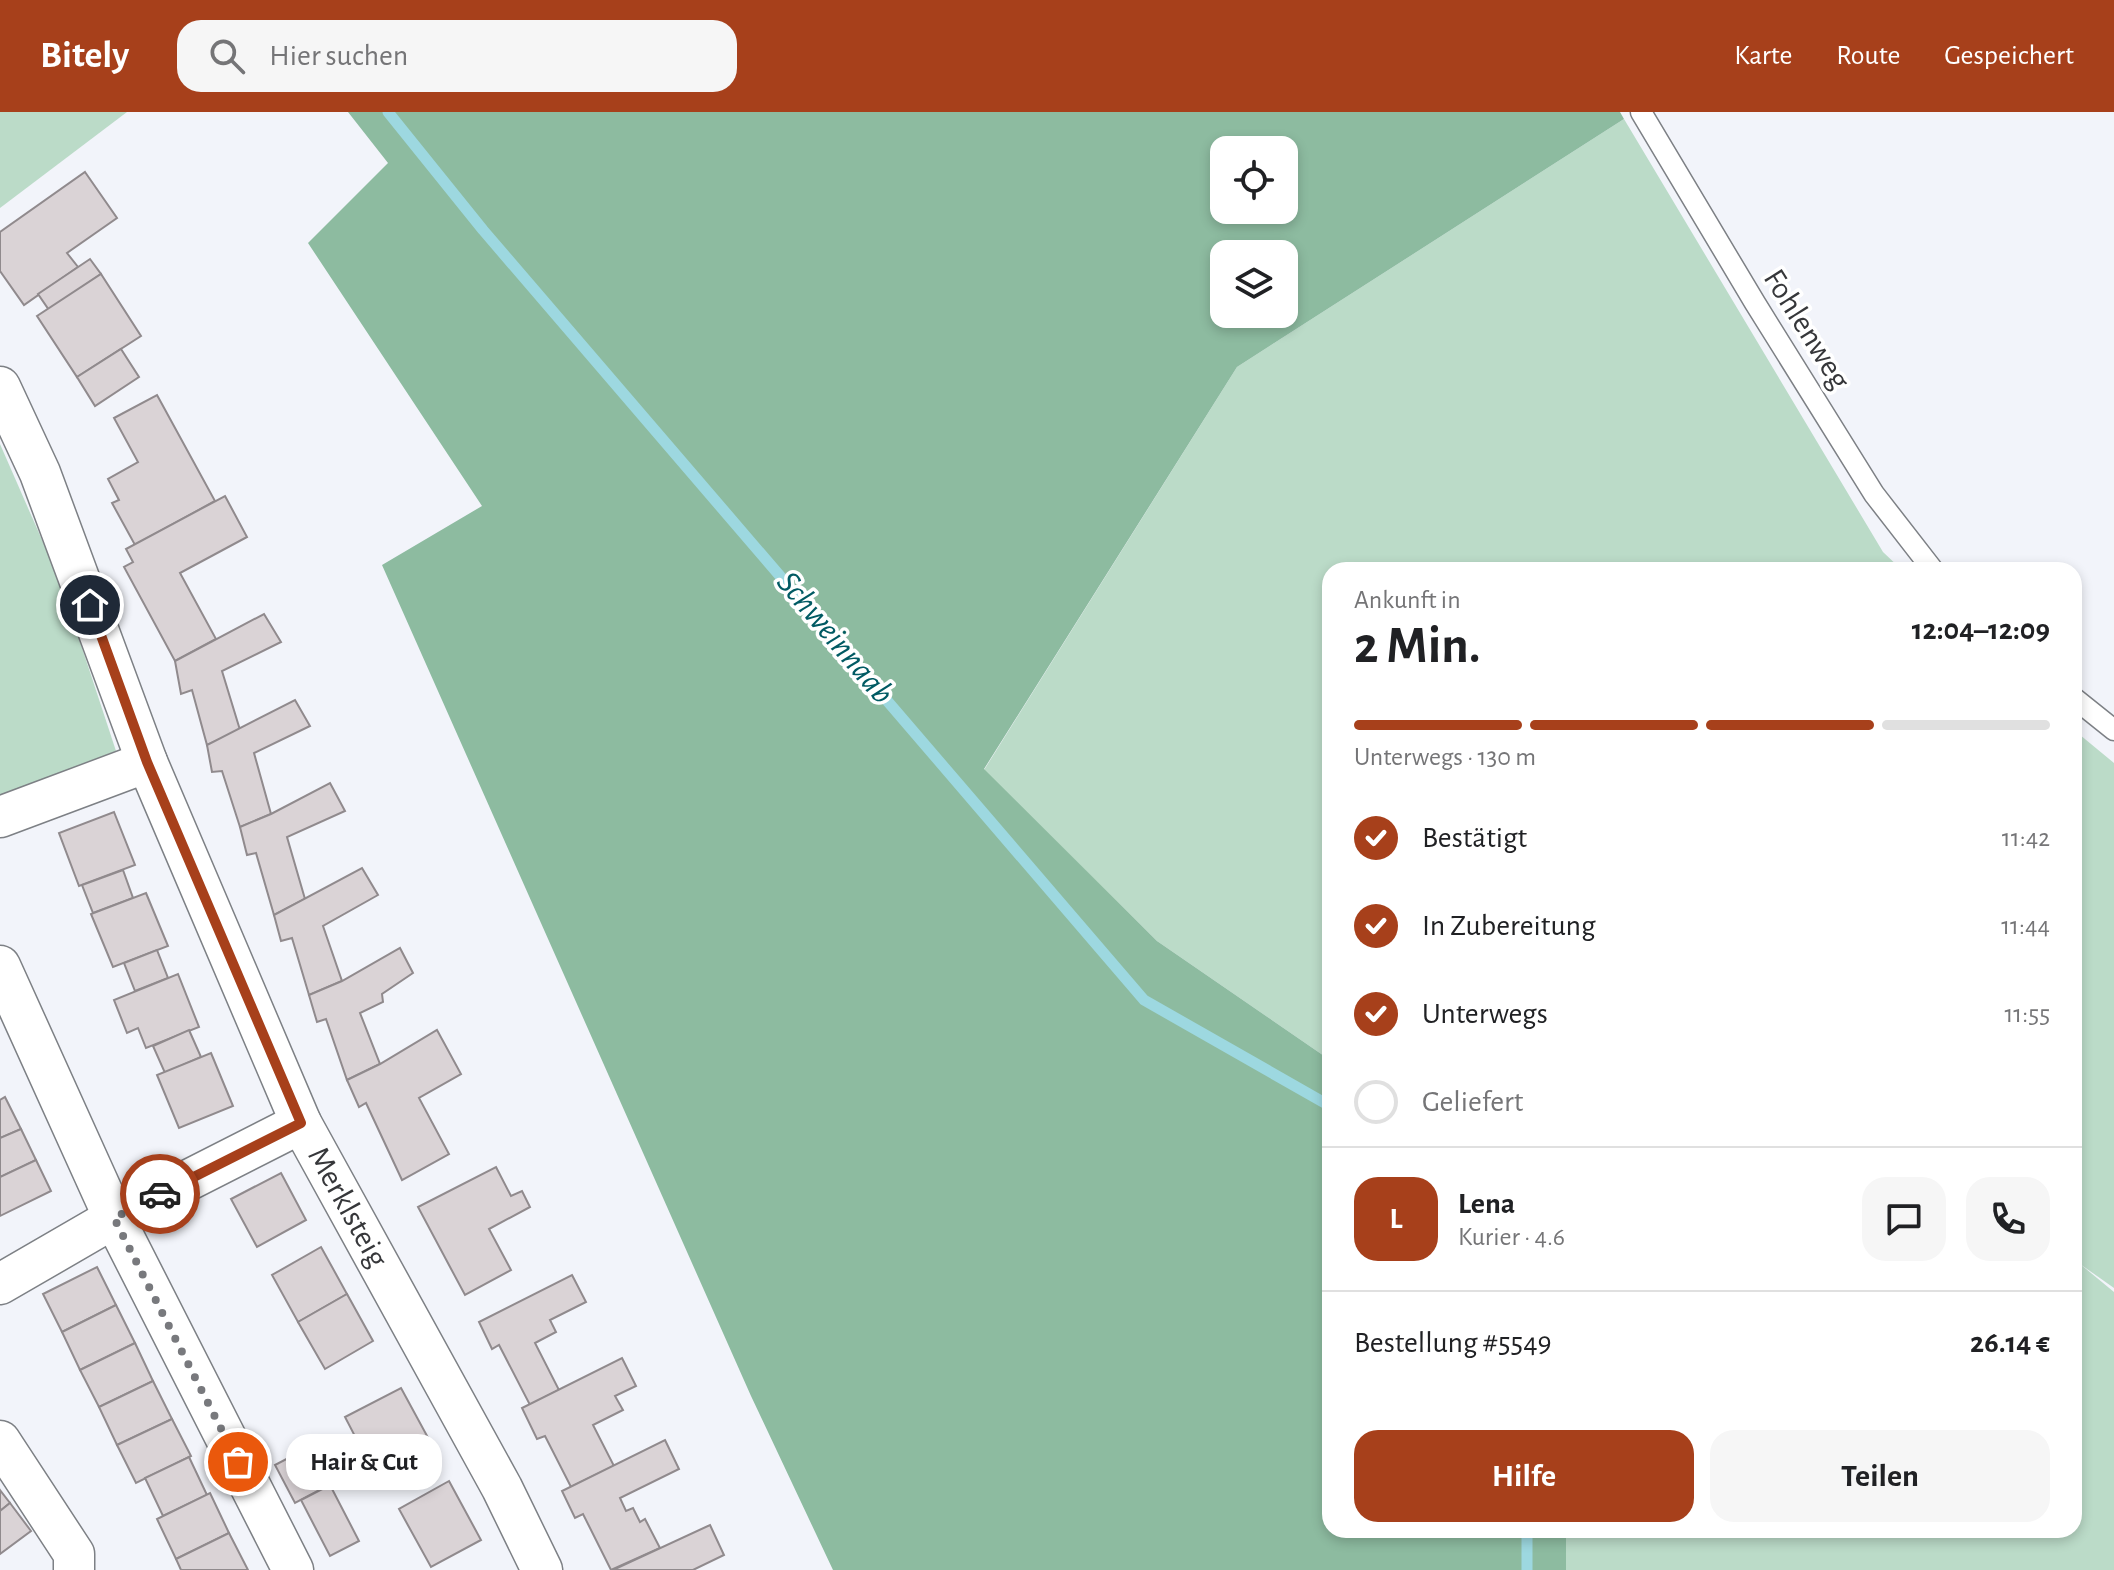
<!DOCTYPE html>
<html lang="de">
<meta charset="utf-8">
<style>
:root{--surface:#fff;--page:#f6f6f6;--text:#202124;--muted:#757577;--line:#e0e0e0;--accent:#a7401b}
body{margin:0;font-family:"Alegreya Sans",sans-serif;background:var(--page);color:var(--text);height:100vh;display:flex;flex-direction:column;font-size:30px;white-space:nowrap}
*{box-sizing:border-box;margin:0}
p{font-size:26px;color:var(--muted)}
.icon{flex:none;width:44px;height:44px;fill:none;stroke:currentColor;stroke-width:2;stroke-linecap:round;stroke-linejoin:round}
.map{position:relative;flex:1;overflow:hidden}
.drawer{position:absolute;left:1322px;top:450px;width:760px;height:976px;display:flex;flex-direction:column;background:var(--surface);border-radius:24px;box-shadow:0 4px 12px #0003}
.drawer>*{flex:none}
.controls{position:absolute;left:1210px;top:24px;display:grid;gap:16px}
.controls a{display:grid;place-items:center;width:88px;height:88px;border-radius:16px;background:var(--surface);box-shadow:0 4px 12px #0003;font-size:40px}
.pin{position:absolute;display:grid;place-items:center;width:68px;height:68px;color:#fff;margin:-34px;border:4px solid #fff;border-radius:50%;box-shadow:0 2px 8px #0007}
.courier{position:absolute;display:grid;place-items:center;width:80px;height:80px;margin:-40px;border:6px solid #a7401b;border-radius:50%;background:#fff;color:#222;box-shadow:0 2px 10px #0007}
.bubble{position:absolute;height:56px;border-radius:24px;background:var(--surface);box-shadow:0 4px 12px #0003;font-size:26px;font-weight:600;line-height:56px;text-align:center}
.summary em{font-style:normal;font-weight:600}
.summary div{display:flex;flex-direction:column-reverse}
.summary{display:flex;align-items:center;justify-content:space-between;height:136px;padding:0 32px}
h1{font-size:52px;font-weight:600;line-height:60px}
.bar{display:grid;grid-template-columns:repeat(4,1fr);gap:12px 8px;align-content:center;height:96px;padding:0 32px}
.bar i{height:10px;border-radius:6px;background:var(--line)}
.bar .selected{background:var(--accent)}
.bar p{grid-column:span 4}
.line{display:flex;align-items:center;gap:20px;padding:0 32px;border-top:2px solid var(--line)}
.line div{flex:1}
.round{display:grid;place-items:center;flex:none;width:84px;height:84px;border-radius:24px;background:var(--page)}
ol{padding:0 32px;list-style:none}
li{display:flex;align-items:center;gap:24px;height:88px}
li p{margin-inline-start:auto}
li .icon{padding:8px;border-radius:50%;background:var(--accent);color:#fff;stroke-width:4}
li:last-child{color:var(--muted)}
li i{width:44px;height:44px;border:4px solid var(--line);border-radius:50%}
.cta{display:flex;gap:16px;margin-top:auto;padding:16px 32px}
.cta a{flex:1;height:92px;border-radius:24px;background:var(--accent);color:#fff;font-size:32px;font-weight:600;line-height:92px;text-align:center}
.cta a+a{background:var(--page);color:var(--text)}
header{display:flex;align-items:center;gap:48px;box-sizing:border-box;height:112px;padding:0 40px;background:var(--accent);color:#fff}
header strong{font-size:38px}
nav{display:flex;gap:44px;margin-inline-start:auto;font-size:28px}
.search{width:560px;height:72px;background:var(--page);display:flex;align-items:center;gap:20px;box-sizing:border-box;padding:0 28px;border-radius:24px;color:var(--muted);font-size:30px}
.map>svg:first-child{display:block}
.green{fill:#bbdbc8}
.forest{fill:#8dbba0;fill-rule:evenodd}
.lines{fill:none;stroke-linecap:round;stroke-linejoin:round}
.stream{stroke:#9dd8e0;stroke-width:11}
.building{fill:#dad3d6;stroke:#908a8d;stroke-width:2}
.lane-casing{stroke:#7d8085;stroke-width:23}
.street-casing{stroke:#7d8085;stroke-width:43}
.lane{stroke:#fff;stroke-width:20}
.street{stroke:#fff;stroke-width:40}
.done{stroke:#78797d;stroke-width:8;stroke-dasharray:0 14.4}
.route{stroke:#a7401b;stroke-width:10}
.labels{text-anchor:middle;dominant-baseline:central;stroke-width:7;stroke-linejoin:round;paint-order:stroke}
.street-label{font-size:32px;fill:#36373a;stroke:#fff}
.water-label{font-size:34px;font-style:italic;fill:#005a63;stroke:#fff}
</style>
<header>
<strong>Bitely</strong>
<div class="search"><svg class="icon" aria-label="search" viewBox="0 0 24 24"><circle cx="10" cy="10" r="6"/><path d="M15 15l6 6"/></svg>Hier suchen</div>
<nav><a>Karte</a><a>Route</a><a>Gespeichert</a></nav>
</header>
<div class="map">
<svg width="2114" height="1458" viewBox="0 0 2114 1458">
<rect width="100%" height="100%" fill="#f2f4fa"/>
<g class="green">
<polygon points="0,0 127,0 0,96"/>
<polygon points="1624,7 1883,440 1902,458 1330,458 1330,948 1157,829 984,658 1237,255"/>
<polygon points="0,332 60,469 116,639 0,684"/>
<polygon points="2074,618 2114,651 2114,1176 2080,1152 2114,1180 2114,1458 1566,1458 1566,1418 2074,1418"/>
</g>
<path class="forest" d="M 348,0 L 1620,0 L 1624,7 L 1237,255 L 984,657 L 1157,829 L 1330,948 L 1330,1418 L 1566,1418 L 1566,1458 L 833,1458 L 751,1284 L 382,453 L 482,394 L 308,131 L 388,51 ZM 1224,38 L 1284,38 L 1284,98 L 1224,98 ZM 1224,142 L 1284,142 L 1284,202 L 1224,202 Z"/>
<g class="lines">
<g class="stream">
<polyline points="388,0 483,118 1144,888 1330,994"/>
<polyline points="1527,1418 1527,1458"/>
</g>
</g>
<g class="building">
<polygon points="85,60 117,106 67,141 78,155 24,193 0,159 0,120"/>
<polygon points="90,147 101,162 49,198 38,182"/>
<polygon points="101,162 141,224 77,265 37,204"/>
<polygon points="121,237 139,265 95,294 77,265"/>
<polygon points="157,283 215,389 135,433 112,391 119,388 108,367 138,350 114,306"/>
<polygon points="225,384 247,425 180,461 216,527 175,549 124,455 133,450 126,437"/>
<polygon points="264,502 281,530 222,559 240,618 207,633 192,578 181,582 175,549"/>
<polygon points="295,588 310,614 254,641 271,702 240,715 222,659 212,660 207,633"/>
<polygon points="330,671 345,699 287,725 305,787 274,803 256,741 247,743 240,715 271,702"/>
<polygon points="114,700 135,753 79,774 59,721"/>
<polygon points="362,756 378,783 323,814 342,869 309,883 292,826 281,829 274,803"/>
<polygon points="123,758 133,786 93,801 82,773"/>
<polygon points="146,781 168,834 113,855 91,802"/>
<polygon points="400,836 413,861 382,882 383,890 360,901 380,952 347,968 326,907 317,910 309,883 342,869"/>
<polygon points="157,838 168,866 135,879 124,851"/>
<polygon points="178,862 199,915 146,936 138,916 127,921 114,888"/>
<polygon points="189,918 201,945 165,961 153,934"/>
<polygon points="437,918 461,962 419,986 449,1042 402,1068 366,991 359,995 347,968 380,952"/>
<polygon points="211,941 233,994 179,1016 157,963"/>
<polygon points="5,985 21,1017 0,1026 0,988"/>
<polygon points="21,1017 36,1048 0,1065 0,1026"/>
<polygon points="36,1048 51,1079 0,1104 0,1065"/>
<polygon points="496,1055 511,1084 522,1079 530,1095 489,1117 511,1158 465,1183 418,1095"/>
<polygon points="281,1061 306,1108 257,1135 231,1087"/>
<polygon points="321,1135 347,1182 298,1210 272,1163"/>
<polygon points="97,1155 116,1193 62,1220 43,1182"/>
<polygon points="572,1163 586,1190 550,1208 556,1220 535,1231 559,1278 530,1293 499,1233 492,1237 479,1210"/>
<polygon points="347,1182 373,1229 325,1257 298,1210"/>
<polygon points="116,1193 135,1231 80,1258 62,1220"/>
<polygon points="135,1231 153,1269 99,1295 80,1258"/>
<polygon points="622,1246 636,1274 615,1284 623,1298 593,1313 614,1354 571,1375 545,1324 537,1327 522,1296"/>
<polygon points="153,1269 172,1307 117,1333 99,1295"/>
<polygon points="401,1276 432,1333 375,1363 345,1305"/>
<polygon points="172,1307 191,1344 136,1371 117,1333"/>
<polygon points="665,1328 679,1357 620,1386 626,1399 633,1396 640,1410 645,1407 660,1436 611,1458 583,1402 575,1406 562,1379"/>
<polygon points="313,1333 333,1371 295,1391 275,1353"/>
<polygon points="189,1345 207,1383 163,1404 145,1366"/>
<polygon points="449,1369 481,1428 431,1455 399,1397"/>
<polygon points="330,1373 359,1429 330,1444 301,1388"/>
<polygon points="0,1378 10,1391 0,1399"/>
<polygon points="210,1381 229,1421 176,1447 157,1407"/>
<polygon points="10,1391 31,1419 0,1442 0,1399"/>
<polygon points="710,1413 724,1443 693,1458 613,1458"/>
<polygon points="229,1421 248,1458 181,1458 176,1447"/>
</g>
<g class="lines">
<g class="lane-casing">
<g id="lane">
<polyline points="1641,0 1755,191 1874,382 1933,458"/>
<polyline points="2074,586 2114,618"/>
</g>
</g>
<g class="street-casing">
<g id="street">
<polyline points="0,275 40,361 147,650 301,1011 502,1376 542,1458"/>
<polyline points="0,705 147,650"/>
<polyline points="0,854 114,1106 293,1458"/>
<polyline points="0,1172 114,1106 301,1011"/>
<polyline points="0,1329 74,1442 74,1458"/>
</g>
</g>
<use href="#lane" class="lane"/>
<use href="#street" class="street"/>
</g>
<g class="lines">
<polyline class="done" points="160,1082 114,1106 238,1350"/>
<polyline class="route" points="90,493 147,650 301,1011 160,1082"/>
</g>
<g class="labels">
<g class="street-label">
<text transform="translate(1807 217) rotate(58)">Fohlenweg</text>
<text transform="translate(348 1095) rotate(61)">Merklsteig</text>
</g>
<g class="water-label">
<text transform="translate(835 526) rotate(50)">Schweinnaab</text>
</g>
</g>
</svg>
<div class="controls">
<a><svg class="icon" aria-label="locate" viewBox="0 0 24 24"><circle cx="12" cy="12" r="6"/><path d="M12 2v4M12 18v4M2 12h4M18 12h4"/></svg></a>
<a><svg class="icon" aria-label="layers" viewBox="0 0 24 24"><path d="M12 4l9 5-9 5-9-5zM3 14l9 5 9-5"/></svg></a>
</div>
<div class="pin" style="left:238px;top:1350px;background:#ea580c"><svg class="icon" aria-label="bag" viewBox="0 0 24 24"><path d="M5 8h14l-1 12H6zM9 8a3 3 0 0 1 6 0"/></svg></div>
<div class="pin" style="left:90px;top:493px;background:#1f2937"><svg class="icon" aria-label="home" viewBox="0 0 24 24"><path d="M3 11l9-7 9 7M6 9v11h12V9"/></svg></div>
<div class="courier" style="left:160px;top:1082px"><svg class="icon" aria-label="car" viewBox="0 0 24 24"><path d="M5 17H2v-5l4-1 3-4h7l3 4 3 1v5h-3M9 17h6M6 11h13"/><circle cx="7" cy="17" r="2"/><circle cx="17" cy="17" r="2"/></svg></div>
<div class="bubble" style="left:286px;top:1322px;width:156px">Hair &amp; Cut</div>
<section class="drawer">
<div class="summary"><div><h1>2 Min.</h1><p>Ankunft in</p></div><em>12:04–12:09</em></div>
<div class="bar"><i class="selected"></i><i class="selected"></i><i class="selected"></i><i></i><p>Unterwegs · 130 m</p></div>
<ol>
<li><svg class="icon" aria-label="check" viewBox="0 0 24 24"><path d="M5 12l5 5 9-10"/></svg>Bestätigt<p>11:42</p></li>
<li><svg class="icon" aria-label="check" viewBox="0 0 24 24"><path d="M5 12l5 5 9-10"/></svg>In Zubereitung<p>11:44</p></li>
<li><svg class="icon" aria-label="check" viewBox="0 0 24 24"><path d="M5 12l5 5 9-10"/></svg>Unterwegs<p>11:55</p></li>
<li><i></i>Geliefert</li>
</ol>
<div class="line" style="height:144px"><b class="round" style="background:var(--accent);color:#fff">L</b><div><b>Lena</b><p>Kurier · 4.6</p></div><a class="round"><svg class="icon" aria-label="chat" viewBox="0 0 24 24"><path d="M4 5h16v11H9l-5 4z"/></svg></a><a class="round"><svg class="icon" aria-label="phone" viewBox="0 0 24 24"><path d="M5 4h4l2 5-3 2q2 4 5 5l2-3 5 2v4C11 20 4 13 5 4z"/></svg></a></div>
<div class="line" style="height:104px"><div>Bestellung #5549</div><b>26.14 €</b></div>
<div class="cta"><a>Hilfe</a><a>Teilen</a></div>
</section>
</div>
